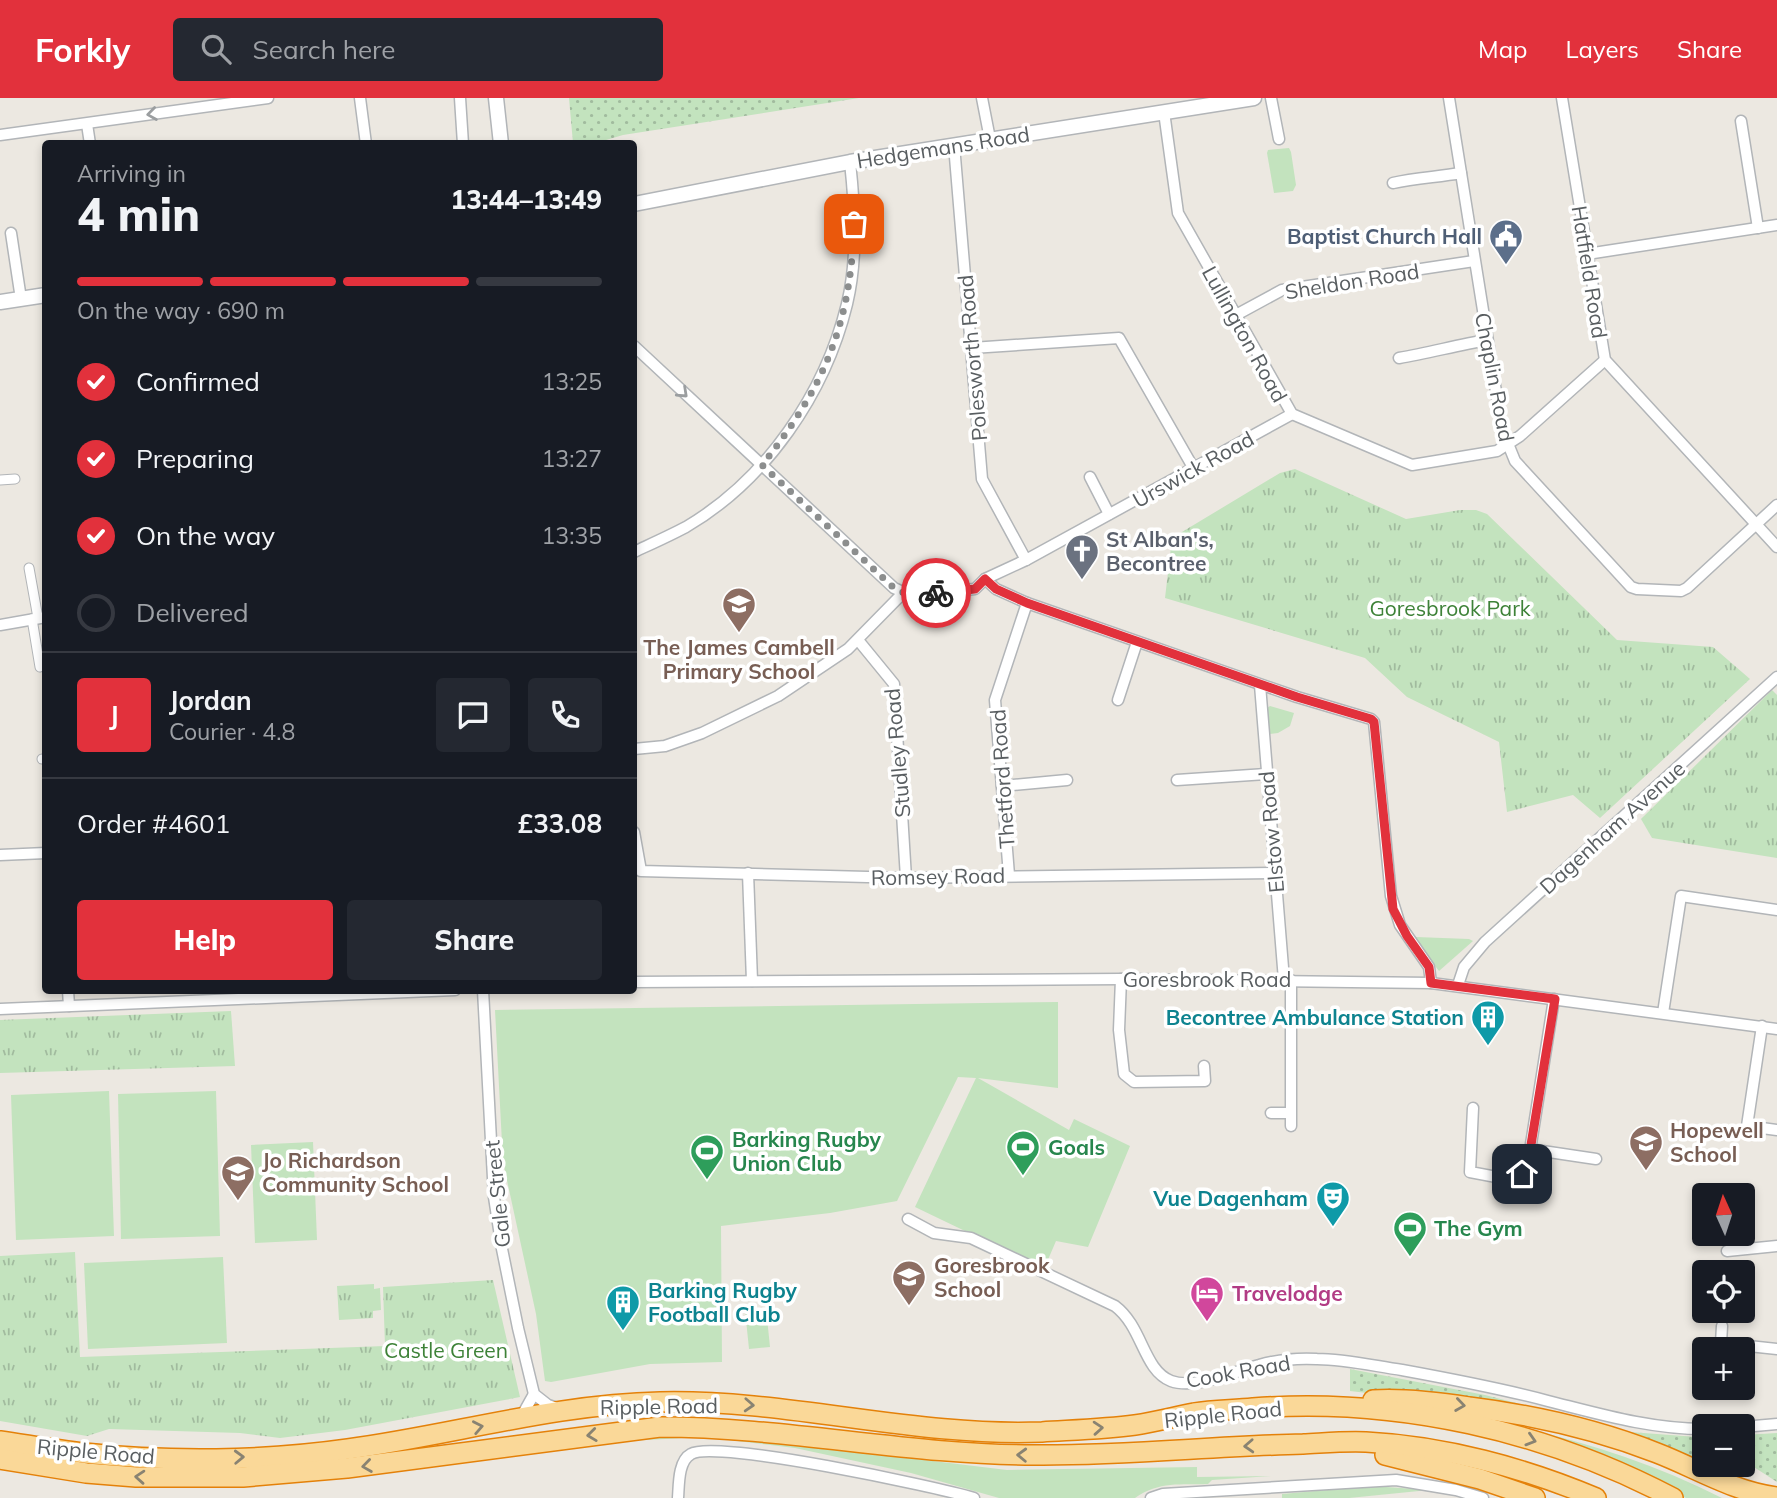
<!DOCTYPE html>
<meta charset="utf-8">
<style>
:root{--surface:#171b24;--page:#242831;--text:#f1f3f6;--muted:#9ea1a6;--line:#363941;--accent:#e2313c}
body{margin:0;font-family:Mulish,sans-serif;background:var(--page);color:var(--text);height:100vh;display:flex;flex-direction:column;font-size:26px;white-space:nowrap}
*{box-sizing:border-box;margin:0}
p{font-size:23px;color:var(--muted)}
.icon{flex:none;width:38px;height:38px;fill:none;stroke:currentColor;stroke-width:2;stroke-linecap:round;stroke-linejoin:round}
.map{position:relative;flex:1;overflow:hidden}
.details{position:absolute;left:42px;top:42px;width:595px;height:854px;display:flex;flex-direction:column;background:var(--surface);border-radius:7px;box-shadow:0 4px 10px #0003}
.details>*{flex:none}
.needle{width:46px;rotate:357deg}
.tools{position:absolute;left:1692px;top:1085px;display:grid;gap:14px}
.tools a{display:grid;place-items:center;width:63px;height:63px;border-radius:7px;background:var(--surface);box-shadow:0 4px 10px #0003;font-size:35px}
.pin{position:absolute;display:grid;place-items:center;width:60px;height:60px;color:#fff;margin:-30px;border-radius:14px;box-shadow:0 4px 10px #0006}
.courier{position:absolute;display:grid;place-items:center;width:70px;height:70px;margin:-35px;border:5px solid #e2313c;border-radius:50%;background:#fff;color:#222;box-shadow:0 2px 9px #0007}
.summary em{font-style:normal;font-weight:800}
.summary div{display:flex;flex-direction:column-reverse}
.summary{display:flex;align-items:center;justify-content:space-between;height:119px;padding:0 35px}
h1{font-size:46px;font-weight:800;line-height:52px}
.bar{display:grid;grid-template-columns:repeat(4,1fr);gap:10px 7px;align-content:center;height:84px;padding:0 35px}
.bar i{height:9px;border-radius:5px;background:var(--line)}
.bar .on{background:var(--accent)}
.bar p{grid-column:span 4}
.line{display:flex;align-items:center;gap:18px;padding:0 35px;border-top:2px solid var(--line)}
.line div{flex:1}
.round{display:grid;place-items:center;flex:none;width:74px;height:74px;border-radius:7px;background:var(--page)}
ol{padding:0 35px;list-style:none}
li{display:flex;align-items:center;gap:21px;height:77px}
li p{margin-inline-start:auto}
li .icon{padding:7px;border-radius:50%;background:var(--accent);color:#fff;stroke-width:4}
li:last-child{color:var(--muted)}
li i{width:38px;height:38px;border:4px solid var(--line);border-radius:50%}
.action{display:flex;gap:14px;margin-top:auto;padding:14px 35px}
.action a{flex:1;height:80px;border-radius:7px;background:var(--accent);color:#fff;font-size:28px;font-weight:800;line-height:80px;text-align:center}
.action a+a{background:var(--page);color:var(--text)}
header{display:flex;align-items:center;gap:42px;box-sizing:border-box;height:98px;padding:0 35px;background:var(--accent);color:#fff}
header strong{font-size:33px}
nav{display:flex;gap:38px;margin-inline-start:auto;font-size:24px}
.search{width:490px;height:63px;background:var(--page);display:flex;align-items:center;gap:18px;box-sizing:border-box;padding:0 24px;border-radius:7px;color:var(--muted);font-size:26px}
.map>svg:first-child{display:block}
.grass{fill:#c3e3be}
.park{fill:url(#park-tufts)}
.garden{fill:url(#garden-dots)}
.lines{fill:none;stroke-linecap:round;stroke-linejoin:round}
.pedestrian-casing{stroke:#b2b5b8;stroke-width:11}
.minor-casing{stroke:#b2b5b8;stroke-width:13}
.tertiary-casing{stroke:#b2b5b8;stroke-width:17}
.trunk-casing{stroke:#e48109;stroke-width:22}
.pedestrian{stroke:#fff;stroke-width:9}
.minor{stroke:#fff;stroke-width:10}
.tertiary{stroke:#fff;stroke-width:14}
.trunk{stroke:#fad898;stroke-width:19}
.oneway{stroke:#9b9ea0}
.oneway2{stroke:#898372}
.done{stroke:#8c8e8e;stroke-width:7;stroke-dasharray:0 12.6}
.route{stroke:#e2313c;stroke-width:9}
.labels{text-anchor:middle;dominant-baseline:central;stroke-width:7;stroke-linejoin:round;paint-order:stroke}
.street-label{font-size:21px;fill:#595e61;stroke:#fff}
.service-label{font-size:21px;font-weight:bold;fill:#4e5e75;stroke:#fff;text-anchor:end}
.worship-label{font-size:21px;font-weight:bold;fill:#5b616d;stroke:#fff;text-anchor:start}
.park-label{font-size:21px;fill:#3e8238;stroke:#fff}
.education-label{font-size:21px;font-weight:bold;fill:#785e54;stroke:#fff;text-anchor:start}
.culture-label{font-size:21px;font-weight:bold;fill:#0d838f;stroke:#fff;text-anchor:end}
.leisure-label{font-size:21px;font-weight:bold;fill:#27864d;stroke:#fff;text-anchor:start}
.hotel-label{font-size:21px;font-weight:bold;fill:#b23c85;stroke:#fff;text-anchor:start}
</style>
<header>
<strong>Forkly</strong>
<div class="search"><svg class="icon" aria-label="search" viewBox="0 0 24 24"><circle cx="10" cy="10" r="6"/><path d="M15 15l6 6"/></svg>Search here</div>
<nav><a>Map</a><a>Layers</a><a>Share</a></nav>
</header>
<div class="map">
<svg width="1777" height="1400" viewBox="0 0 1777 1400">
<defs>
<pattern id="park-tufts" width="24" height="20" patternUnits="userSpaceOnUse" patternTransform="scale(1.75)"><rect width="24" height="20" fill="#c3e3be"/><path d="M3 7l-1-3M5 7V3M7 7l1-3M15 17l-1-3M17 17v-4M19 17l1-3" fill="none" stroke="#a1bb9e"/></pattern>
<pattern id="garden-dots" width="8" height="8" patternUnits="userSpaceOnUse" patternTransform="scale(1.75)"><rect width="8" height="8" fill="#c3e3be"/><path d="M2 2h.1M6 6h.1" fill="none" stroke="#a1bb9e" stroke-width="1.8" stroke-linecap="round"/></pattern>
</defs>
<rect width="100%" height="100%" fill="#ece8e1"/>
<g class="grass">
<polygon points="1289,50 1291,54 1296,87 1293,93 1274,95 1267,55 1268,52"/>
<polygon points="1270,608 1294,615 1290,628 1278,635 1269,636 1267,610"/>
<polygon points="1416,839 1469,841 1473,843 1439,873 1414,841"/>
<polygon points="1058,904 1058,990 978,980 1069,1032 1074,1021 1130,1048 1088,1149 1056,1143 1044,1171 915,1109 976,980 958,979 897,1103 830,1115 721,1128 722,1264 650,1266 551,1284 545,1283 536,1216 503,1064 495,912"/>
<polygon points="109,993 114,1138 16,1142 11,997"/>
<polygon points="216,993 220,1138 121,1141 118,996"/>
<polygon points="313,1044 317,1142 255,1145 251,1047"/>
<polygon points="223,1159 227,1245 88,1251 84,1165"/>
<polygon points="766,1210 770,1249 749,1251 745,1212"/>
<path d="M 1511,1327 C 1584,1343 1655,1366 1722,1400 L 1686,1400 L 1627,1371 Z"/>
<path d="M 711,1336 L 1007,1372 L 1197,1369 L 1197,1379 L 1271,1378 L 1212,1382 L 1208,1386 C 1181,1387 1159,1383 1135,1400 L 999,1400 L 911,1375 L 795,1350 L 704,1339 L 626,1343 L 663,1337 Z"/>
<polygon points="1372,1388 1429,1392 1349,1400 1282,1400 1282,1396"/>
</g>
<g class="park">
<polygon points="1295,371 1406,421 1460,412 1476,412 1487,416 1617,542 1713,549 1750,581 1600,720 1573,697 1507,714 1499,644 1407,599 1365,560 1165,500 1172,440 1280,375"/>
<polygon points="1772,592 1777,597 1777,760 1652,740 1641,721"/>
<polygon points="231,913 235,968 0,975 0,922"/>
<polygon points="75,1154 80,1259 385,1248 383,1189 493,1182 520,1299 345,1332 280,1340 240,1335 109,1331 87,1338 0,1323 0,1158"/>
<polygon points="374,1186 374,1191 380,1190 381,1212 373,1213 373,1220 339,1222 337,1188"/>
</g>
<g class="garden">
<polygon points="569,0 859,0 623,37 596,45 573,45"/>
<polygon points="1350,1271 1485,1297 1630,1334 1697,1339 1704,1344 1704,1367 1737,1367 1751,1376 1720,1379 1487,1309 1350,1293"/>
<polygon points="1777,1335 1777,1384 1743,1362 1743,1337"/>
</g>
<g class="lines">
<g class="pedestrian-casing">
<g id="pedestrian">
<polyline points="0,382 15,381"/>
<polyline points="29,470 38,520"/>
<polyline points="32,521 40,569"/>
<polyline points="42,661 46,661"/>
</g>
</g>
<g class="minor-casing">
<g id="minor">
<polyline points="360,0 366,46"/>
<polyline points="460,0 463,46"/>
<polyline points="982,0 990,41"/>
<polyline points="1271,0 1279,41"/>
<polyline points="1449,0 1502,331 1515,363 1631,489 1637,491 1681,493 1687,490 1777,407"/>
<polyline points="1562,0 1605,262 1777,449"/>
<polyline points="1164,14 1178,115 1292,316 1412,367 1497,353 1520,338 1605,262"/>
<polyline points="1741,23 1758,130"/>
<polyline points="87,26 90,46"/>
<polyline points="0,37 268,0"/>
<polyline points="954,47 982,381 1026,462"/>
<path d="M 1393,85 C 1415,80 1438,79 1461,75"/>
<polyline points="11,135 21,201"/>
<polyline points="1587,156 1777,127"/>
<polyline points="1236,217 1282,192 1474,163"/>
<polyline points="634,248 894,490 909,497 975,491 985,481 1026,462 1292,316"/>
<polyline points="972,250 1119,240 1194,371"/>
<path d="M 1399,260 C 1429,255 1457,247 1487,242"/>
<polyline points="1090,379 1109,416"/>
<path d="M 634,454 C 651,446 669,438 686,429 C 766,382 825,296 847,206 C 858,160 855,110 850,64"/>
<polyline points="985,481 996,491 1027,505 1297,599 1371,621 1374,624 1391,798 1400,827 1429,869 1431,885"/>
<polyline points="0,527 46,519"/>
<polyline points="858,542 894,586 906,780"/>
<polyline points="1260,587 1284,882"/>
<polyline points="1118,602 1137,544"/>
<polyline points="634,651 665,648 702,635 778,598 848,551 902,496"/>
<polyline points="1177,682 1266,676"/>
<polyline points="1002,688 1067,682"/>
<polyline points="634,734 641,773 906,780 1275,775"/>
<polyline points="0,757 46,755"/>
<polyline points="748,775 752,883"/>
<polyline points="1009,777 995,602 1027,505"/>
<polyline points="1121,881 1119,932 1124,976 1134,984 1205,983 1204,968"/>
<polyline points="634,884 1121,881 1431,885 1777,931"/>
<polyline points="1458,887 1464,869 1485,844 1777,579"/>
<polyline points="68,892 69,908"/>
<polyline points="483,892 494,1099 502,1151 518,1230 534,1296 548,1307 560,1311"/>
<polyline points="0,911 455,892"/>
<polyline points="1663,915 1681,798 1777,812"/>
<polyline points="1762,928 1747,1028 1777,1032"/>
<polyline points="1473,1010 1470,1074 1507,1081 1519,1080 1528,1065 1554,901"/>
<polyline points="1271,1015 1290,1015"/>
<polyline points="1291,1028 1291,882"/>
<polyline points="1529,1051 1596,1061"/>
<polyline points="1522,1076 1545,1079"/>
<path d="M 908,1121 L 934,1135 L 971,1140 L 1115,1208 C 1143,1229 1143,1272 1171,1283 C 1195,1292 1235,1273 1259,1267 C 1277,1262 1298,1260 1317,1261 C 1345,1261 1374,1268 1402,1272 C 1451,1281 1500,1290 1548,1303 C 1600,1316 1650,1331 1704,1331"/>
<polyline points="1727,1153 1777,1148"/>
<polyline points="1722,1228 1721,1245 1777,1251"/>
<polyline points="520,1321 534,1296"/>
<polyline points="1743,1329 1777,1326"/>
<path d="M 678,1400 C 679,1387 678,1363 691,1356 C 715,1341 937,1389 974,1400"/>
<polyline points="1151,1400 1163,1396 1396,1382 1456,1392 1483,1400"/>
</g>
</g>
<g class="tertiary-casing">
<g id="tertiary">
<polyline points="496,0 501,46"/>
<polyline points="634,106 850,64 1254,0"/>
<polyline points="0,204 46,197"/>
</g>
</g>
<g class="trunk-casing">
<g id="trunk">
<path d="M 1373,1302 C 1405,1300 1437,1304 1469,1309 C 1533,1317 1596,1331 1657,1355 C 1696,1370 1734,1394 1777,1399"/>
<path d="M 0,1343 C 28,1347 56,1352 84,1355 C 169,1364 264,1363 348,1351 C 452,1337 555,1306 660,1304 C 788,1301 913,1339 1042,1334 C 1073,1332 1105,1331 1135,1327 C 1155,1324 1174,1319 1194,1315 C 1213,1312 1234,1312 1253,1310 C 1397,1299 1546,1333 1673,1400"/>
<polyline points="1385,1357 1480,1381 1535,1400"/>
<path d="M 0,1361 L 86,1375 L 136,1379 L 243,1379 L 347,1370 L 660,1329 C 785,1329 909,1357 1034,1357 C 1123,1358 1213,1348 1303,1346 C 1324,1345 1345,1343 1366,1344 C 1444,1348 1525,1370 1596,1400"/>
</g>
</g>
<use href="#pedestrian" class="pedestrian"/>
<use href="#minor" class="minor"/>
<use href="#tertiary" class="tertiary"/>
<use href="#trunk" class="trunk"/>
</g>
<defs><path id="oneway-chevron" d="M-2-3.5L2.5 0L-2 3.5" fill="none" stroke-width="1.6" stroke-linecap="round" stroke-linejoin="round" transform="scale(1.75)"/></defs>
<g class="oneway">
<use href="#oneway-chevron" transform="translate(152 16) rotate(172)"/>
<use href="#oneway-chevron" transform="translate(683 295) rotate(43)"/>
</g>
<g class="oneway2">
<use href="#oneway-chevron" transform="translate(749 1307) rotate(3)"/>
<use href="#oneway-chevron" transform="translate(1460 1307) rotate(8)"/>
<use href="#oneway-chevron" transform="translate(478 1329) rotate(-11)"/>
<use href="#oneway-chevron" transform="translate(1098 1330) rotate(-4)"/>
<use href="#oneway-chevron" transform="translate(592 1337) rotate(173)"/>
<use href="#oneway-chevron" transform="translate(1531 1342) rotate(17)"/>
<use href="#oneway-chevron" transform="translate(1249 1348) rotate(177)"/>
<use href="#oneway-chevron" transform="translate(1022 1357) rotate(-178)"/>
<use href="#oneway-chevron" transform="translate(239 1359) rotate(-2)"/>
<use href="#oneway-chevron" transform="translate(367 1368) rotate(172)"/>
<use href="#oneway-chevron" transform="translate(140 1379) rotate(-176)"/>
</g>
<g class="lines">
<path class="done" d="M 854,126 C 851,227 824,289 762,367 L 894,490 L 909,497 L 936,495"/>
<polyline class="route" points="936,495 975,491 985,481 996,491 1027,505 1297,599 1371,621 1374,624 1393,811 1407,838 1429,869 1431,885 1555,901 1528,1065 1522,1076"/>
</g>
<defs>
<g id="civic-pin" transform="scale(1.75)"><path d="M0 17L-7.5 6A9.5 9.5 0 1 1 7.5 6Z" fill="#5c6f8a" stroke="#fff"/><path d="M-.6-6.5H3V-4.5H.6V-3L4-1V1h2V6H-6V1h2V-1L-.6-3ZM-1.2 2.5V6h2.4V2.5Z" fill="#fff"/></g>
<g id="church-pin" transform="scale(1.75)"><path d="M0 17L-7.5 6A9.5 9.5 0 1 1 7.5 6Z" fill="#6b7280" stroke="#fff"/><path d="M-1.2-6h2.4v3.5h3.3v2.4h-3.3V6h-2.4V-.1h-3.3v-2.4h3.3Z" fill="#fff"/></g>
<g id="school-pin" transform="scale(1.75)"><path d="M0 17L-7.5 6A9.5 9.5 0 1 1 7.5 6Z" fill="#8d6e63" stroke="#fff"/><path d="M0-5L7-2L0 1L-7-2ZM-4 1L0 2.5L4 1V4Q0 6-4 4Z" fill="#fff"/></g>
<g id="building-pin" transform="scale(1.75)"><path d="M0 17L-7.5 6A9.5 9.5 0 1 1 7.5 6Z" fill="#0f9aa8" stroke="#fff"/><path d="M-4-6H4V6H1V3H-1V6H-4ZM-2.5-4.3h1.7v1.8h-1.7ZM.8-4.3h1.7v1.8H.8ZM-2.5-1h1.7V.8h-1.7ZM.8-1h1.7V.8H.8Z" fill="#fff"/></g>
<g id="stadium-pin" transform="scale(1.75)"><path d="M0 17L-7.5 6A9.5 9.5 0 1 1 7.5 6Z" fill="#2e9e5b" stroke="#fff"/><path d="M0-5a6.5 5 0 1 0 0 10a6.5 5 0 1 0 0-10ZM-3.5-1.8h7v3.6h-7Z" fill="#fff"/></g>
<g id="theatre-pin" transform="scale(1.75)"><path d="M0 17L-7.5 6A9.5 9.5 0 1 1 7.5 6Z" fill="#0f9aa8" stroke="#fff"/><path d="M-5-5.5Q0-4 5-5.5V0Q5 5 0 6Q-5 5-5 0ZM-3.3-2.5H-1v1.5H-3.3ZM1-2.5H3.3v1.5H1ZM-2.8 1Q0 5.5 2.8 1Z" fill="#fff"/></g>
<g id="hotel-pin" transform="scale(1.75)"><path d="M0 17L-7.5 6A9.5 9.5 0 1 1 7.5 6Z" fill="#d1479c" stroke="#fff"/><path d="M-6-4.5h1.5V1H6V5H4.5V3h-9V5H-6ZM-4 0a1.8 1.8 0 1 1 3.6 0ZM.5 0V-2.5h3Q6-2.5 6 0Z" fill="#fff"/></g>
</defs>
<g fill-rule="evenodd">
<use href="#civic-pin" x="1506" y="138"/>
<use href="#church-pin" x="1082" y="453"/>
<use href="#school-pin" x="739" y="506"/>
<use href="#building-pin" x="1488" y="919"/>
<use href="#school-pin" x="1646" y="1044"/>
<use href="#stadium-pin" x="1023" y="1049"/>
<use href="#stadium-pin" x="707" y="1053"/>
<use href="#school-pin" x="238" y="1074"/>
<use href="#theatre-pin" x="1333" y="1100"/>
<use href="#stadium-pin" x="1410" y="1130"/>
<use href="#school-pin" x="909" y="1179"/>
<use href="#hotel-pin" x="1207" y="1195"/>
<use href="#building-pin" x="623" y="1204"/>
</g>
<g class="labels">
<g class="street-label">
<text transform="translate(943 49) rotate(-9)">Hedgemans Road</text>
<text transform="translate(1590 174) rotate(81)">Hatfield Road</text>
<text transform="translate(1352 183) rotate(-9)">Sheldon Road</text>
<text transform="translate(1245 236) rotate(61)">Lullington Road</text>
<text transform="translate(972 260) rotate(-95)">Polesworth Road</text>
<text transform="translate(1495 279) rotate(79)">Chaplin Road</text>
<text transform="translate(1193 371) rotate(-29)">Urswick Road</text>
<text transform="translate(897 655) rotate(-95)">Studley Road</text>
<text transform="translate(1002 681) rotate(-94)">Thetford Road</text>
<text transform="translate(1612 729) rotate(-42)">Dagenham Avenue</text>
<text transform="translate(1271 734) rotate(-95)">Elstow Road</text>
<text transform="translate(938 778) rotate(-1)">Romsey Road</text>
<text x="1207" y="881">Goresbrook Road</text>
<text transform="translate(497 1096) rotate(-96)">Gale Street</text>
<text transform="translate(1238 1273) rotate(-10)">Cook Road</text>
<text transform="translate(659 1308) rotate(-1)">Ripple Road</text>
<text transform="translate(1223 1316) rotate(-6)">Ripple Road</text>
<text transform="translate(96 1353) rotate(5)">Ripple Road</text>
</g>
<g class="service-label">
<text x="1482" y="138">Baptist Church Hall</text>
</g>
<g class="worship-label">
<text x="1106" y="441">St Alban's,<tspan x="1106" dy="24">Becontree</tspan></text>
</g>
<g class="park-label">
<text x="1450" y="510">Goresbrook Park</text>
<text x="446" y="1252">Castle Green</text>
</g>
<g class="education-label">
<text x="739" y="549" text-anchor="middle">The James Cambell<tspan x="739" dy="24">Primary School</tspan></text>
<text x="1670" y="1032">Hopewell<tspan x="1670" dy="24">School</tspan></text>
<text x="262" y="1062">Jo Richardson<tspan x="262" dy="24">Community School</tspan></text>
<text x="934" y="1167">Goresbrook<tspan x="934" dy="24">School</tspan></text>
</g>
<g class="culture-label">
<text x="1464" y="919">Becontree Ambulance Station</text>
<text x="1308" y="1100">Vue Dagenham</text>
<text x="648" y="1192" text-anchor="start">Barking Rugby<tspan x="648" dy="24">Football Club</tspan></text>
</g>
<g class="leisure-label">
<text x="732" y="1041">Barking Rugby<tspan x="732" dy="24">Union Club</tspan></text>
<text x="1048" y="1049">Goals</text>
<text x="1434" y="1130">The Gym</text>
</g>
<g class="hotel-label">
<text x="1232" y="1195">Travelodge</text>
</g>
</g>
</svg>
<div class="tools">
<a><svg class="needle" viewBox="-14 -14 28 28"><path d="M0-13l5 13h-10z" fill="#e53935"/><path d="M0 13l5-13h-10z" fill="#9ea1a6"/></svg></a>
<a><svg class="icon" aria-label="locate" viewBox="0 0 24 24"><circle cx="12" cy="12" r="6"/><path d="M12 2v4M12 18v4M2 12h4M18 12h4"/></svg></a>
<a>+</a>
<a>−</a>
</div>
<div class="pin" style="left:854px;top:126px;background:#ea580c"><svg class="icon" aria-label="bag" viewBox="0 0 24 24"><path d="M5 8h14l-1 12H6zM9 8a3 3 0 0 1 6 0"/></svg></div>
<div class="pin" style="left:1522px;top:1076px;background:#1f2937"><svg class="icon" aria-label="home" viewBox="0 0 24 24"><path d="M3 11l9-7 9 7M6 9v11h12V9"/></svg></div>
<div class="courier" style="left:936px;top:495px"><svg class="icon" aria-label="bike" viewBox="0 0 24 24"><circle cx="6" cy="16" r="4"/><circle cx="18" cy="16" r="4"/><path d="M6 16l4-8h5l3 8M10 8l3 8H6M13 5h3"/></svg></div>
<section class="details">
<div class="summary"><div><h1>4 min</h1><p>Arriving in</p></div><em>13:44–13:49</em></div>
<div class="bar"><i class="on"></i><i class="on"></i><i class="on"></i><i></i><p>On the way · 690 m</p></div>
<ol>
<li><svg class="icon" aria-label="check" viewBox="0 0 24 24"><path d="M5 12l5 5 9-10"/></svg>Confirmed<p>13:25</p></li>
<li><svg class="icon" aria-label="check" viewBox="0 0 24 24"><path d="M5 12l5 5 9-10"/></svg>Preparing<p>13:27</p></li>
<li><svg class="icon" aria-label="check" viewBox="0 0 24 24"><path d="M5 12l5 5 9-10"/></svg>On the way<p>13:35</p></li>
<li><i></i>Delivered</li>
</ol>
<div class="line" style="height:126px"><b class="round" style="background:var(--accent);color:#fff">J</b><div><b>Jordan</b><p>Courier · 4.8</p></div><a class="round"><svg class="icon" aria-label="chat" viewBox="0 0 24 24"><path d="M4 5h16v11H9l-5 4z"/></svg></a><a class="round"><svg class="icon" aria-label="phone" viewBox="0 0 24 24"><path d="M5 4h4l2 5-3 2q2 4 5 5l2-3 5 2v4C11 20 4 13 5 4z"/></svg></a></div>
<div class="line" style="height:91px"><div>Order #4601</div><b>£33.08</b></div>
<div class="action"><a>Help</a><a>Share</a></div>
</section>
</div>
